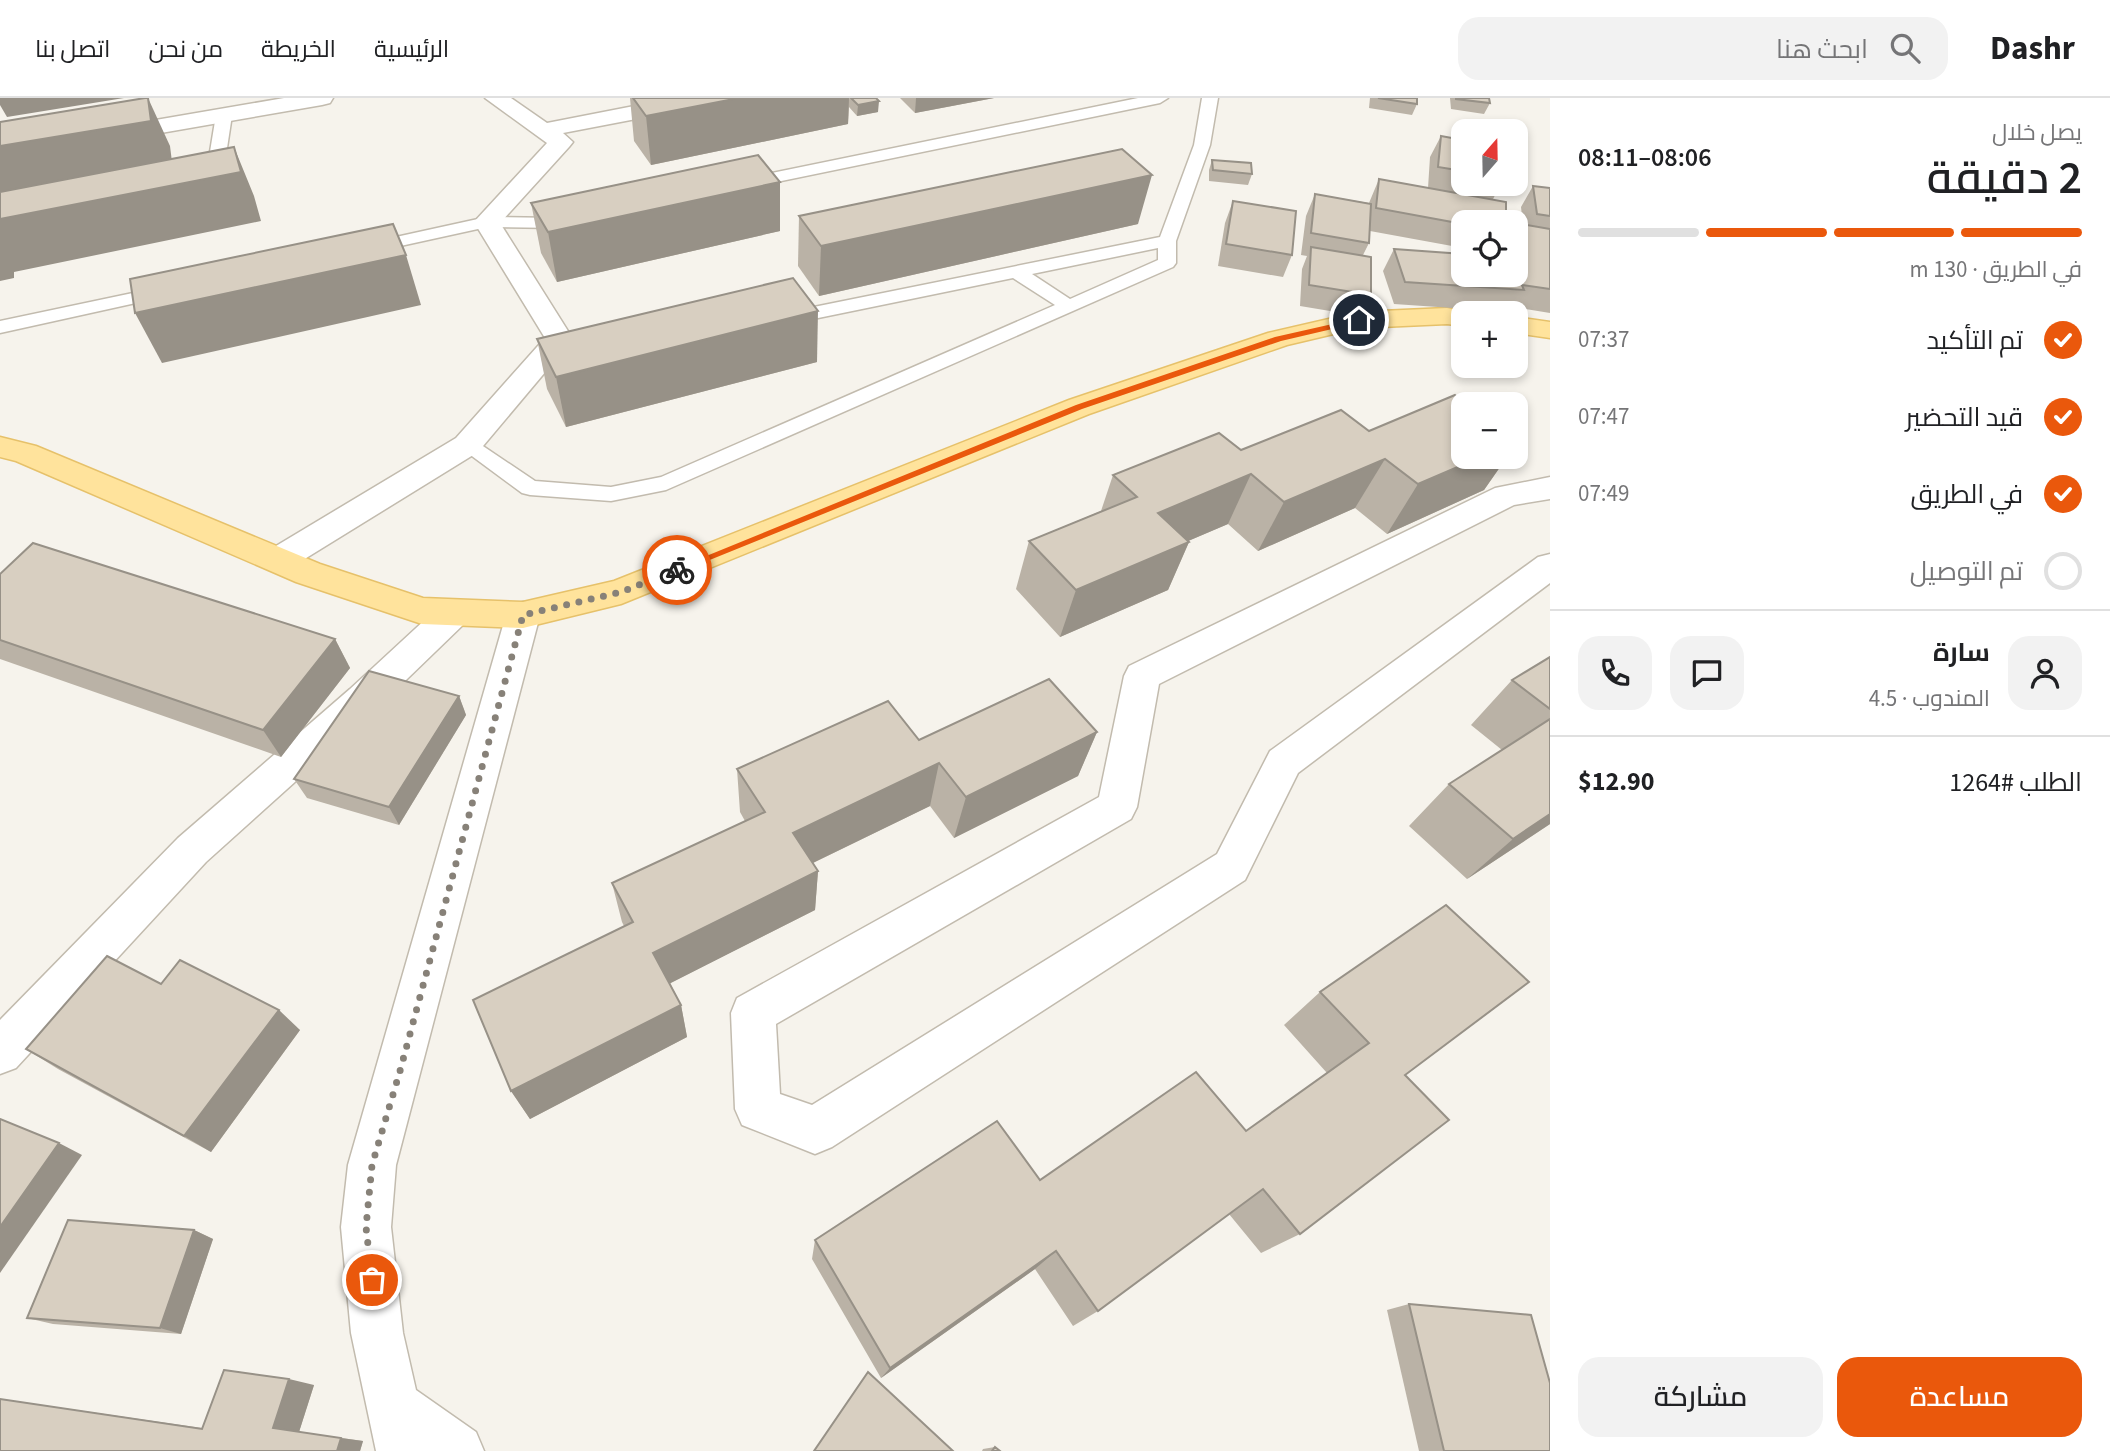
<!DOCTYPE html>
<html lang="ar">
<meta charset="utf-8">
<style>
:root{--surface:#fff;--page:#f2f2f2;--text:#202124;--muted:#757577;--line:#e0e0e0;--accent:#ea580c}
body{margin:0;font-family:"Source Sans 3",Cairo,sans-serif;background:var(--page);color:var(--text);direction:rtl;height:100vh;display:flex;flex-direction:column;font-size:26px;white-space:nowrap}
*{box-sizing:border-box;margin:0}
p{font-size:23px;color:var(--muted)}
.icon{flex:none;width:38px;height:38px;fill:none;stroke:currentColor;stroke-width:2;stroke-linecap:round;stroke-linejoin:round}
.map{position:relative;flex:1;overflow:hidden;direction:ltr}
.drawer{display:flex;flex-direction:column;background:var(--surface);width:560px}
.drawer>*{flex:none}
.needle{width:46px;rotate:20deg}
.controls{position:absolute;left:1451px;top:21px;display:grid;gap:14px}
.controls a{display:grid;place-items:center;width:77px;height:77px;border-radius:14px;background:var(--surface);box-shadow:0 4px 10px #0003;font-size:35px}
.pin{position:absolute;display:grid;place-items:center;width:60px;height:60px;color:#fff;margin:-30px;border:4px solid #fff;border-radius:50%;box-shadow:0 2px 7px #0007}
.courier{position:absolute;display:grid;place-items:center;width:70px;height:70px;margin:-35px;border:5px solid #ea580c;border-radius:50%;background:#fff;color:#222;box-shadow:0 2px 9px #0007}
.headline em{font-style:normal;font-weight:600}
.headline div{display:flex;flex-direction:column-reverse}
.headline{display:flex;align-items:center;justify-content:space-between;height:119px;padding:0 28px}
h1{font-size:46px;font-weight:600;line-height:52px}
.bar{display:grid;grid-template-columns:repeat(4,1fr);gap:10px 7px;align-content:center;height:84px;padding:0 28px}
.bar i{height:9px;border-radius:5px;background:var(--line)}
.bar .on{background:var(--accent)}
.bar p{grid-column:span 4}
.line{display:flex;align-items:center;gap:18px;padding:0 28px;border-top:2px solid var(--line)}
.line div{flex:1}
.round{display:grid;place-items:center;flex:none;width:74px;height:74px;border-radius:21px;background:var(--page)}
ol{padding:0 28px;list-style:none}
li{display:flex;align-items:center;gap:21px;height:77px}
li p{margin-inline-start:auto}
li .icon{padding:7px;border-radius:50%;background:var(--accent);color:#fff;stroke-width:4}
li:last-child{color:var(--muted)}
li i{width:38px;height:38px;border:4px solid var(--line);border-radius:50%}
.primary-button{display:flex;gap:14px;margin-top:auto;padding:14px 28px}
.primary-button a{flex:1;height:80px;border-radius:21px;background:var(--accent);color:#fff;font-size:28px;font-weight:600;line-height:80px;text-align:center}
.primary-button a+a{background:var(--page);color:var(--text)}
header{display:flex;align-items:center;gap:42px;box-sizing:border-box;height:98px;padding:0 35px;background:var(--surface);border-bottom:2px solid var(--line)}
header strong{font-size:33px}
nav{display:flex;gap:38px;margin-inline-start:auto;font-size:24px}
.search{width:490px;height:63px;background:var(--page);display:flex;align-items:center;gap:18px;box-sizing:border-box;padding:0 24px;border-radius:21px;color:var(--muted);font-size:26px}
main{display:flex;flex:1;min-height:0}
.map>svg:first-child{display:block}
.lines{fill:none;stroke-linecap:round;stroke-linejoin:round}
.service-casing{stroke:#c2bbae;stroke-width:3}
.minor-casing{stroke:#c2bbae;stroke-width:3}
.primary-casing{stroke:#e6c16a;stroke-width:3}
.service{fill:#fff;fill-rule:evenodd}
.minor{fill:#fff;fill-rule:evenodd}
.primary{fill:#ffe39c;fill-rule:evenodd}
.wall{fill:#bab2a6}
.shaded-wall{fill:#979187}
.building{fill:#d8cfc1;stroke:#979187;stroke-width:2}
.route{fill:#ea580c}
.done{stroke:#878178;stroke-width:7;stroke-dasharray:0 12.6}
</style>
<header>
<strong>Dashr</strong>
<div class="search"><svg class="icon" aria-label="search" viewBox="0 0 24 24"><circle cx="10" cy="10" r="6"/><path d="M15 15l6 6"/></svg>ابحث هنا</div>
<nav><a>الرئيسية</a><a>الخريطة</a><a>من نحن</a><a>اتصل بنا</a></nav>
</header>
<main>
<section class="drawer">
<div class="headline"><div><h1>2 دقيقة</h1><p>يصل خلال</p></div><em>08:06–08:11</em></div>
<div class="bar"><i class="on"></i><i class="on"></i><i class="on"></i><i></i><p>في الطريق · 130 m</p></div>
<ol>
<li><svg class="icon" aria-label="check" viewBox="0 0 24 24"><path d="M5 12l5 5 9-10"/></svg>تم التأكيد<p>07:37</p></li>
<li><svg class="icon" aria-label="check" viewBox="0 0 24 24"><path d="M5 12l5 5 9-10"/></svg>قيد التحضير<p>07:47</p></li>
<li><svg class="icon" aria-label="check" viewBox="0 0 24 24"><path d="M5 12l5 5 9-10"/></svg>في الطريق<p>07:49</p></li>
<li><i></i>تم التوصيل</li>
</ol>
<div class="line" style="height:126px"><a class="round"><svg class="icon" aria-label="person" viewBox="0 0 24 24"><circle cx="12" cy="8" r="4"/><path d="M4 21q1-7 8-7t8 7"/></svg></a><div><b>سارة</b><p>المندوب · 4.5</p></div><a class="round"><svg class="icon" aria-label="chat" viewBox="0 0 24 24"><path d="M4 5h16v11H9l-5 4z"/></svg></a><a class="round"><svg class="icon" aria-label="phone" viewBox="0 0 24 24"><path d="M5 4h4l2 5-3 2q2 4 5 5l2-3 5 2v4C11 20 4 13 5 4z"/></svg></a></div>
<div class="line" style="height:91px"><div>الطلب #1264</div><b>$12.90</b></div>
<div class="primary-button"><a>مساعدة</a><a>مشاركة</a></div>
</section>
<div class="map">
<svg width="1550" height="1353" viewBox="0 0 1550 1353">
<rect width="100%" height="100%" fill="#f6f3ec"/>
<g class="lines">
<g class="service-casing">
<g id="service">
<polygon points="1138,0 1168,0 1160,5 743,91 735,86 743,81"/>
<path d="M 1202,0 L 1218,0 L 1210,47 L 1176,143 L 1176,165 L 1173,169 L 666,392 L 611,403 L 530,397 L 522,395 L 457,347 L 460,342 L 474,342 L 535,383 L 611,389 L 661,379 L 1055,207 L 1013,180 L 784,227 L 775,221 L 784,215 L 1160,139 L 1194,47 ZM 1158,150 L 1158,162 L 1070,201 L 1032,176 Z"/>
<polygon points="224,12 232,17 224,70 216,75 192,76 190,73 192,70 208,66 216,17"/>
<polygon points="571,117 577,118 580,122 577,126 558,130 487,129 364,156 355,151 364,146 487,119 558,120"/>
<polygon points="166,188 175,193 172,197 0,235 0,223"/>
</g>
</g>
<g class="minor-casing">
<g id="minor">
<polygon points="284,0 333,0 330,5 322,7 109,44 101,42 98,37 101,32 109,30"/>
<polygon points="485,0 511,0 547,25 675,0 720,0 717,5 709,7 563,35 573,44 569,49 500,125 573,241 478,354 290,470 278,474 266,470 261,462 266,454 456,340 545,240 474,124 547,45"/>
<polygon points="1550,379 1550,401 1514,407 1159,586 1137,709 1131,721 776,926 780,996 812,1007 1217,756 1270,653 1538,459 1550,456 1550,485 1298,675 1245,782 832,1049 815,1056 742,1027 735,1011 731,915 737,900 1099,699 1124,578 1129,568 1495,390"/>
<polygon points="453,503 465,507 470,516 465,525 376,611 206,764 16,970 0,976 0,922 178,740 350,591 441,507"/>
<polygon points="523,504 535,508 540,517 396,1067 391,1129 403,1235 416,1292 476,1334 484,1353 376,1353 351,1235 341,1129 348,1067 506,517 511,508"/>
</g>
</g>
<g class="primary-casing">
<g id="primary">
<polygon points="1447,210 1473,215 1463,215 1463,228 1447,226 1359,230 1287,247 1089,316 621,506 523,530 422,526 296,484 16,363 0,359 0,339 36,348 320,466 423,500 523,504 614,483 1069,302 1268,235 1359,214"/>
<polygon points="1516,219 1550,224 1550,240 1516,235"/>
</g>
</g>
<use href="#service" class="service"/>
<use href="#minor" class="minor"/>
<use href="#primary" class="primary"/>
</g>
<g class="wall">
<polygon points="630,0 876,0 878,14 857,18 849,9 848,26 651,67 634,43"/>
<polygon points="900,0 994,0 915,15"/>
<polygon points="1370,0 1417,0 1417,6 1412,17 1369,10"/>
<polygon points="1450,0 1489,0 1490,5 1484,16 1451,11"/>
<polygon points="1441,38 1463,42 1463,86 1501,86 1493,101 1463,124 1463,150 1370,133 1369,145 1363,157 1371,197 1360,218 1300,208 1302,171 1307,158 1301,157 1306,118 1315,96 1369,105 1379,81 1428,90 1430,59"/>
<polygon points="1212,62 1252,76 1248,87 1209,83 1209,72"/>
<polygon points="780,84 780,133 557,184 541,155 531,105"/>
<polygon points="1533,88 1550,90 1550,215 1514,209 1511,214 1394,206 1383,173 1394,151 1516,177 1516,125 1523,127 1521,109"/>
<polygon points="1233,103 1292,157 1283,179 1218,168 1225,125"/>
<polygon points="799,118 1138,126 819,198 798,168"/>
<polygon points="537,241 817,264 566,329 547,291"/>
<polygon points="1369,333 1463,359 1507,359 1484,392 1387,436 1355,410 1258,453 1228,426 1188,443 1189,444 1168,492 1060,539 1016,491 1029,443 1101,413 1113,377 1241,352"/>
<polygon points="0,476 335,541 350,570 281,659 0,561"/>
<polygon points="1550,559 1550,726 1467,781 1409,728 1449,686 1502,652 1471,627 1512,582"/>
<polygon points="459,598 466,617 399,727 307,700 294,681"/>
<polygon points="1097,634 1078,678 954,740 930,708 813,765 818,773 815,812 670,885 681,907 687,939 530,1021 511,993 624,828 622,824 612,785 745,723 740,714 737,671 919,642"/>
<polygon points="161,886 300,932 211,1054 58,971 26,951"/>
<polygon points="1320,894 1405,977 1300,1136 1261,1155 1229,1116 1098,1213 1073,1228 1035,1171 881,1280 812,1161 815,1142 1040,1082 1246,1033 1327,975 1284,927"/>
<polygon points="194,1132 213,1141 181,1236 53,1226 27,1220"/>
<polygon points="1409,1206 1550,1353 1419,1353 1387,1212"/>
<polygon points="314,1287 299,1334 363,1343 360,1353 0,1353 0,1301 202,1330"/>
<polygon points="995,1349 1000,1353 982,1353 983,1351"/>
</g>
<g class="shaded-wall">
<polygon points="0,0 124,0 7,19 0,7"/>
<polygon points="148,0 170,48 173,72 0,102 0,48"/>
<polygon points="739,0 849,0 848,26 651,67 646,18"/>
<polygon points="916,0 994,0 915,15"/>
<polygon points="879,3 878,14 857,18 858,7"/>
<polygon points="234,49 254,98 261,123 14,174 14,180 0,183 0,121"/>
<polygon points="1152,77 1138,126 819,198 821,148"/>
<polygon points="780,84 780,133 557,184 548,134"/>
<polygon points="406,157 421,207 162,265 135,215"/>
<polygon points="818,213 817,264 566,329 556,279"/>
<polygon points="1481,359 1507,359 1484,392 1387,436 1418,386"/>
<polygon points="1385,361 1355,410 1258,453 1284,404"/>
<polygon points="1251,376 1228,426 1139,464 1158,415"/>
<polygon points="1189,444 1168,492 1060,539 1076,492"/>
<polygon points="335,541 350,570 281,659 263,632"/>
<polygon points="459,598 466,617 399,727 389,709"/>
<polygon points="1097,634 1078,678 954,740 966,699"/>
<polygon points="939,665 930,708 792,775 793,735"/>
<polygon points="1550,716 1550,726 1467,781 1513,741"/>
<polygon points="818,773 815,812 661,890 653,855"/>
<polygon points="681,907 687,939 530,1021 511,993"/>
<polygon points="279,912 300,932 211,1054 184,1038"/>
<polygon points="59,1045 82,1057 0,1175 0,1129"/>
<polygon points="194,1132 213,1141 181,1236 160,1230"/>
<polygon points="1056,1153 1035,1171 881,1280 890,1270"/>
<polygon points="289,1281 314,1287 299,1334 273,1330"/>
<polygon points="341,1340 363,1343 360,1353 337,1353"/>
</g>
<g class="building">
<polygon points="145,0 148,0 151,23 0,48 0,24"/>
<polygon points="633,0 739,0 646,18"/>
<polygon points="851,0 876,0 879,3 858,7"/>
<polygon points="1378,0 1417,0 1417,6"/>
<polygon points="1456,0 1489,0 1490,5 1456,1"/>
<polygon points="1441,38 1463,42 1463,73 1438,69"/>
<polygon points="234,49 241,74 0,121 0,94"/>
<polygon points="1122,51 1152,77 821,148 799,118"/>
<polygon points="758,57 780,84 548,134 531,105"/>
<polygon points="1212,62 1251,65 1252,76 1213,72"/>
<polygon points="1379,81 1506,104 1506,124 1463,124 1463,126 1376,110"/>
<polygon points="1533,88 1550,90 1550,118 1537,116"/>
<polygon points="1315,96 1371,106 1369,145 1311,135"/>
<polygon points="1233,103 1296,113 1292,157 1226,146"/>
<polygon points="1516,125 1550,131 1550,191 1522,187"/>
<polygon points="393,126 406,157 135,215 130,181"/>
<polygon points="1311,149 1371,159 1371,197 1309,187"/>
<polygon points="1394,151 1463,156 1463,177 1516,177 1516,173 1524,192 1405,184"/>
<polygon points="793,180 818,213 556,279 537,241"/>
<polygon points="1455,297 1468,306 1463,306 1463,359 1481,359 1418,386 1385,361 1284,404 1251,376 1158,415 1189,444 1076,492 1029,443 1137,399 1113,377 1219,335 1241,352 1341,312 1369,333"/>
<polygon points="33,445 335,541 263,632 0,542 0,476"/>
<polygon points="1550,559 1550,611 1512,582"/>
<polygon points="369,573 459,598 389,709 294,681"/>
<polygon points="1049,581 1097,634 966,699 939,665 793,735 818,773 653,855 681,907 511,993 473,902 633,824 612,785 765,714 737,671 888,603 919,642"/>
<polygon points="1550,621 1550,716 1513,741 1449,686"/>
<polygon points="1446,807 1529,884 1405,977 1449,1022 1300,1136 1263,1091 1098,1213 1056,1153 890,1270 815,1142 997,1023 1040,1082 1196,974 1246,1033 1369,945 1320,894"/>
<polygon points="107,858 161,886 180,862 279,912 184,1038 26,951"/>
<polygon points="0,1021 59,1045 0,1129"/>
<polygon points="68,1122 194,1132 160,1230 27,1220"/>
<polygon points="1409,1206 1531,1217 1550,1285 1550,1353 1444,1353"/>
<polygon points="224,1272 289,1281 273,1330 341,1340 337,1353 0,1353 0,1301 202,1331"/>
<polygon points="868,1274 953,1353 814,1353"/>
<polygon points="995,1349 1000,1353 992,1353"/>
</g>
<polygon class="route" points="1359,220 1362,224 1281,243 1082,311 680,474 672,472 1076,307 1275,239"/>
<g class="lines">
<polyline class="done" points="372,1182 366,1129 372,1067 400,973 523,517 621,494 677,472"/>
</g>
</svg>
<div class="controls">
<a><svg class="needle" viewBox="-14 -14 28 28"><path d="M0-13l5 13h-10z" fill="#e53935"/><path d="M0 13l5-13h-10z" fill="#757577"/></svg></a>
<a><svg class="icon" aria-label="locate" viewBox="0 0 24 24"><circle cx="12" cy="12" r="6"/><path d="M12 2v4M12 18v4M2 12h4M18 12h4"/></svg></a>
<a>+</a>
<a>−</a>
</div>
<div class="pin" style="left:372px;top:1182px;background:#ea580c"><svg class="icon" aria-label="bag" viewBox="0 0 24 24"><path d="M5 8h14l-1 12H6zM9 8a3 3 0 0 1 6 0"/></svg></div>
<div class="pin" style="left:1359px;top:222px;background:#1f2937"><svg class="icon" aria-label="home" viewBox="0 0 24 24"><path d="M3 11l9-7 9 7M6 9v11h12V9"/></svg></div>
<div class="courier" style="left:677px;top:472px"><svg class="icon" aria-label="bike" viewBox="0 0 24 24"><circle cx="6" cy="16" r="4"/><circle cx="18" cy="16" r="4"/><path d="M6 16l4-8h5l3 8M10 8l3 8H6M13 5h3"/></svg></div>
</div>
</main>
